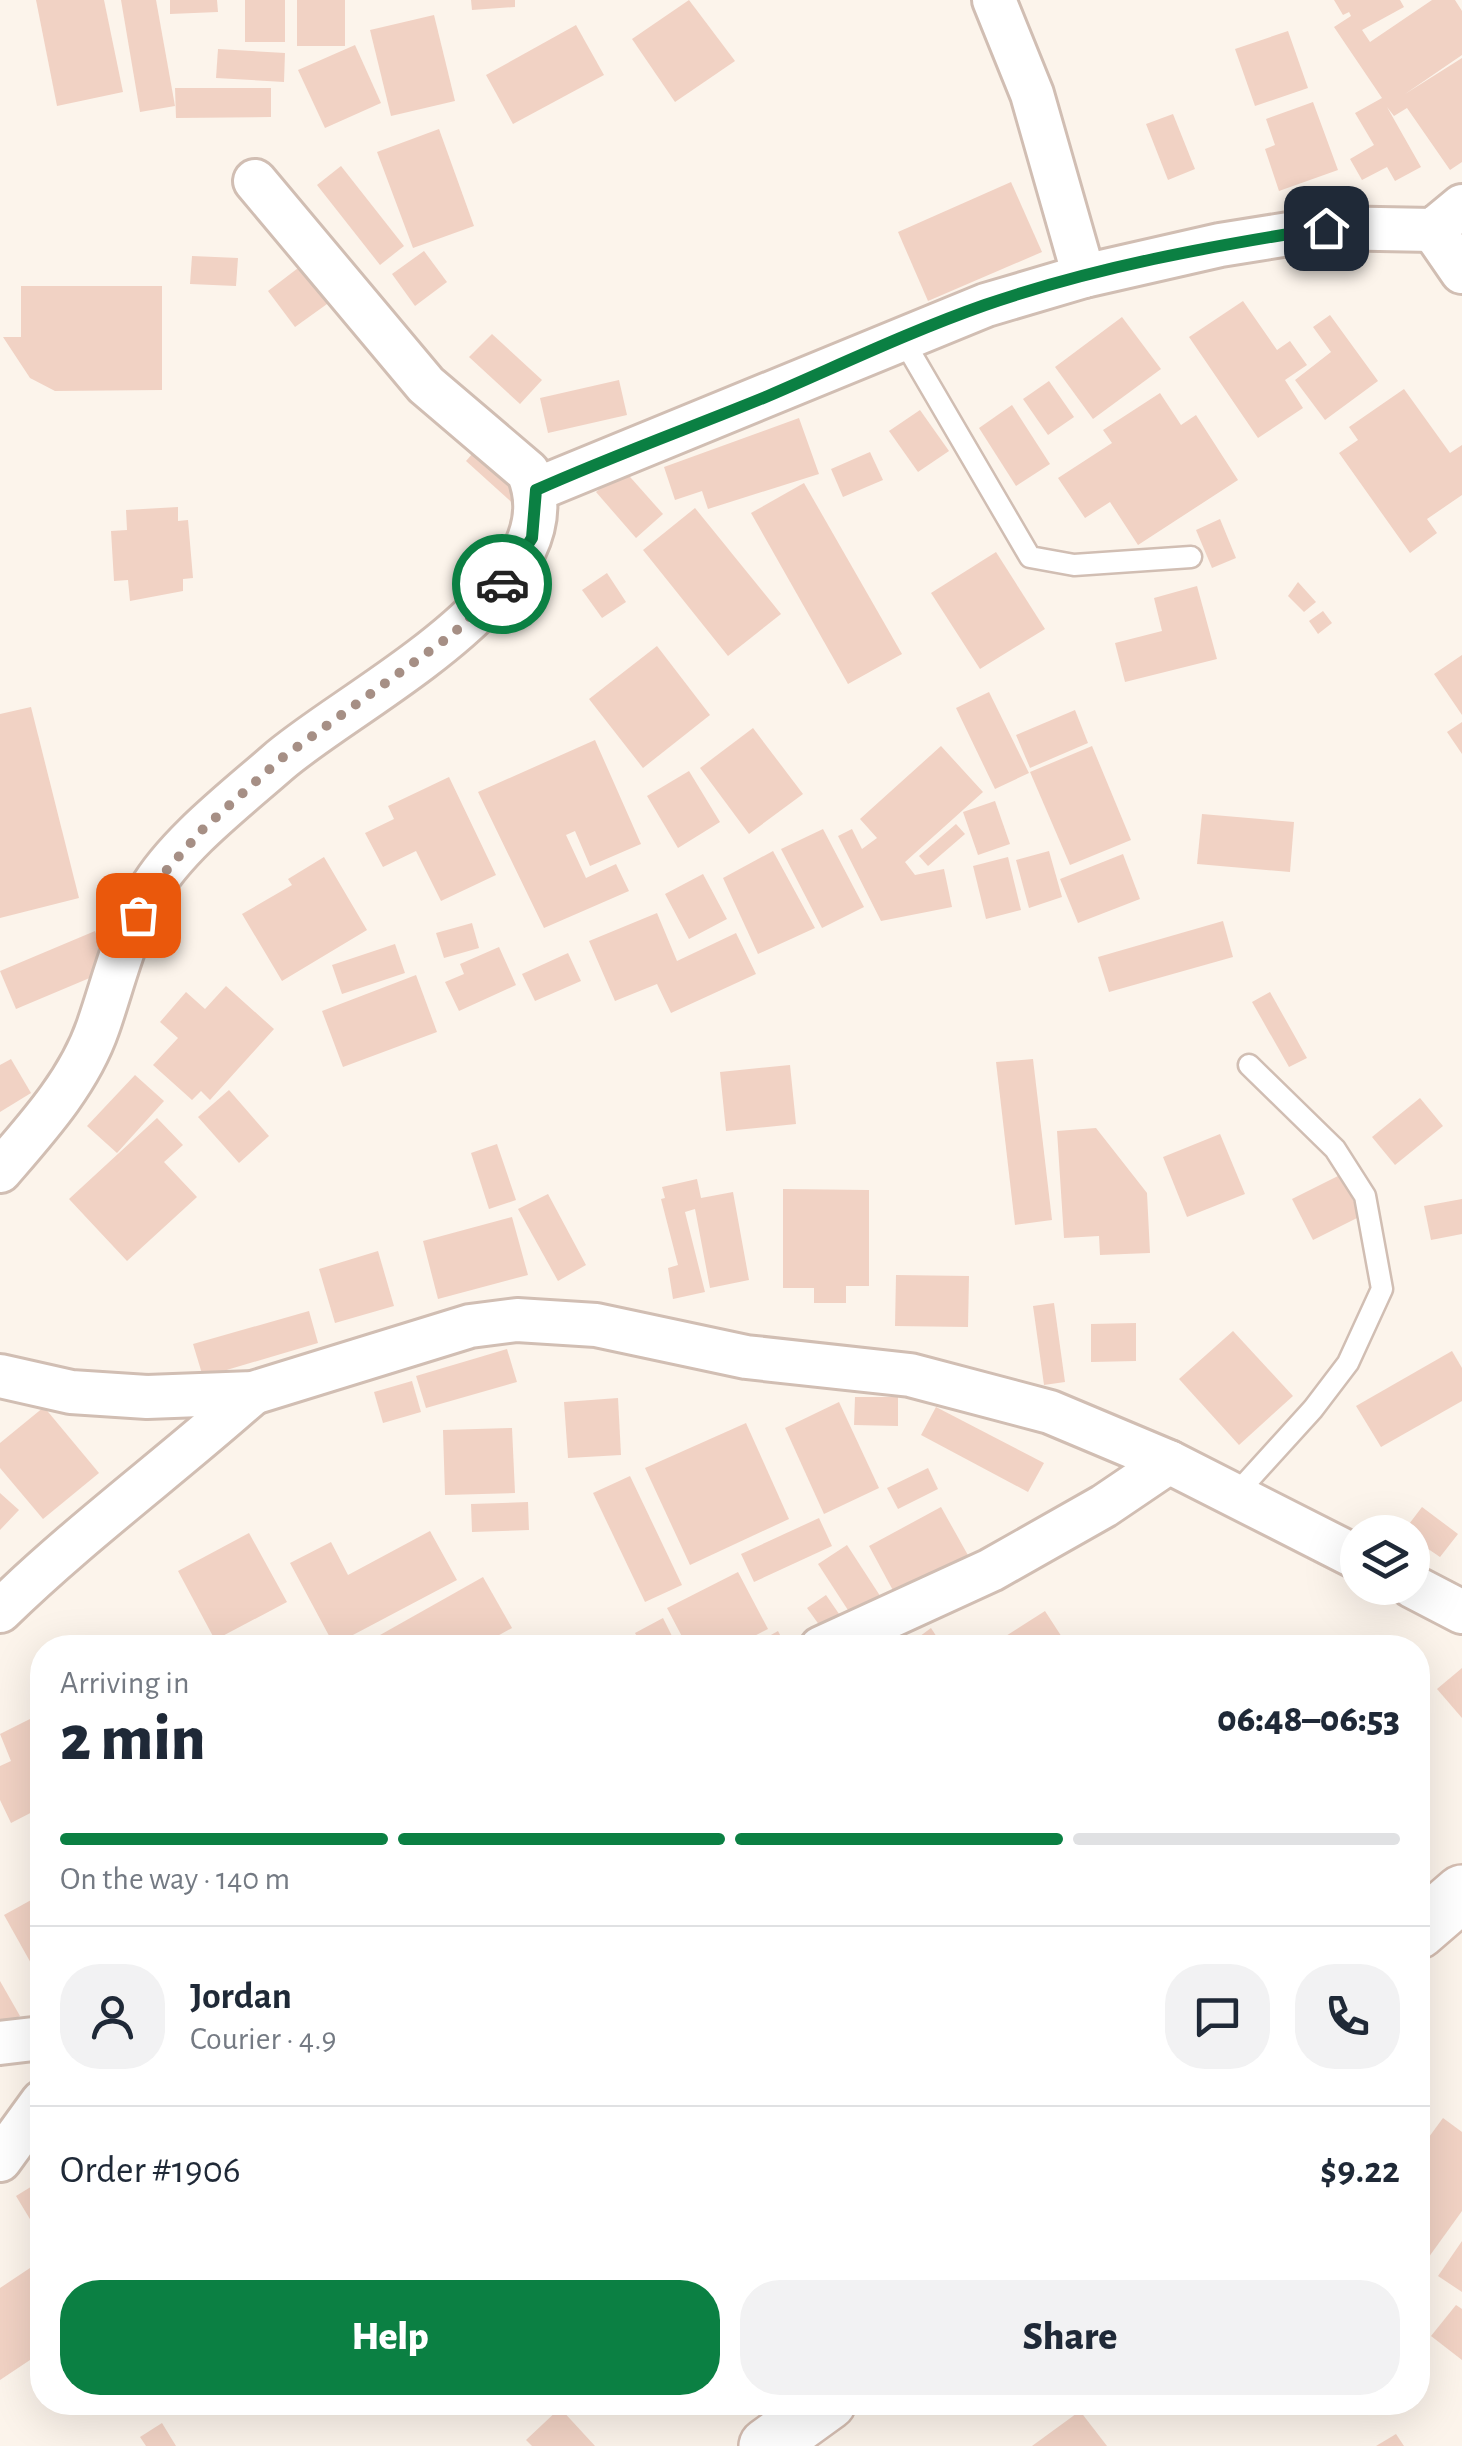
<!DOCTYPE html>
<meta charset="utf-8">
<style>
:root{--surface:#fff;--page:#f2f2f3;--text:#1f2937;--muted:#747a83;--line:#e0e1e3;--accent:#0b8043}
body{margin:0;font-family:"Alegreya Sans",sans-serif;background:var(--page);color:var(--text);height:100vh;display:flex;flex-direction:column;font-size:38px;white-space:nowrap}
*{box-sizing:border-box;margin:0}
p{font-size:32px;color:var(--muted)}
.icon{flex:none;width:55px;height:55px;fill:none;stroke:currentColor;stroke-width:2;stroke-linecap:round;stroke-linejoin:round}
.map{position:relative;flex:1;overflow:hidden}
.details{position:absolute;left:30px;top:1635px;width:1400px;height:780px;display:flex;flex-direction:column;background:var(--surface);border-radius:40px;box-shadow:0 10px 40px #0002}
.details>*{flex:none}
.buttons{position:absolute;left:1340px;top:1515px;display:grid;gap:20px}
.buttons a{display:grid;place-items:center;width:90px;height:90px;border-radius:50%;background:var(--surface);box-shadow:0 10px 40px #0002;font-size:50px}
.pin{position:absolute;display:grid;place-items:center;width:85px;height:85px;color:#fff;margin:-42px;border-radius:20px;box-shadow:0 5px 15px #0006}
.courier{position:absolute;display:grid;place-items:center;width:100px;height:100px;margin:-50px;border:8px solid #0b8043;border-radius:50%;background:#fff;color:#222;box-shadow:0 2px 12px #0007}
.summary em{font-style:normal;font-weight:800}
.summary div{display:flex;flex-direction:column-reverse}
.summary{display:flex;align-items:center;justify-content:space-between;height:170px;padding:0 30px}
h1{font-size:65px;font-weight:800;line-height:75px}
.bar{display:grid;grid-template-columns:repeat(4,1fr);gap:15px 10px;align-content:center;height:120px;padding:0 30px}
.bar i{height:12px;border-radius:8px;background:var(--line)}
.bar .current{background:var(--accent)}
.bar p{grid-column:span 4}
.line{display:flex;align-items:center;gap:25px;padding:0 30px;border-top:2px solid var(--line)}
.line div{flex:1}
.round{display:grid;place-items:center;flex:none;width:105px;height:105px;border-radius:40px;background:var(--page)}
.button{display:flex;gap:20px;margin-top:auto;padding:20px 30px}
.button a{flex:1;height:115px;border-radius:40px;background:var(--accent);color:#fff;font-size:40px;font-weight:800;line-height:115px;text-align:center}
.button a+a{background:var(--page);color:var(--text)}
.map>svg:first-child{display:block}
.building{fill:#f1d2c4}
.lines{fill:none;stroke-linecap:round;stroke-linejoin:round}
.lane-casing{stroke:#d1beb3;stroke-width:25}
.street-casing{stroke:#d1beb3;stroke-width:48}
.secondary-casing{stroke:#d4bdb1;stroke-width:60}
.lane{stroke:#fff;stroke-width:20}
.street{stroke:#fff;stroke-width:42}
.secondary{stroke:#fff;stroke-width:55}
.done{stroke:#a68f85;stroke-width:10;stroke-dasharray:0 18}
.route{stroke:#0b8043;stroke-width:12}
</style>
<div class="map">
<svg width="1462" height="2446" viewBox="0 0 1462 2446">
<rect width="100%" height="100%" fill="#fcf4eb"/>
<g class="building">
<polygon points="36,0 104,0 123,92 57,106"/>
<polygon points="121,0 156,0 175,106 140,112"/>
<polygon points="170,0 217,0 218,12 170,14"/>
<rect x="245" y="0" width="40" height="42"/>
<rect x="297" y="0" width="48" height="46"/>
<polygon points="471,0 515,0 515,7 472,10"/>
<polygon points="689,0 735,61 675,102 632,39"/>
<polygon points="1334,0 1400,0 1404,7 1362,30 1370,42 1432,0 1455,0 1462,11 1462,55 1405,94 1462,58 1462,162 1450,170 1407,108 1394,116 1387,107 1421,167 1395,181 1387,167 1362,180 1350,159 1374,145 1355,113 1382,98 1334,27 1351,16 1349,12 1343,15"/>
<polygon points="434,15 455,101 391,116 370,30"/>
<polygon points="576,25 604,75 513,124 486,75"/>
<polygon points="1288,31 1308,88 1255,106 1235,49"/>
<polygon points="355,45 381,103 325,128 298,70"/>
<polygon points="218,49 285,53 284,82 216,78"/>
<polygon points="175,88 271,88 271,117 176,118"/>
<polygon points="1313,102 1338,170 1279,191 1265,149 1275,145 1266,119"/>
<polygon points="1173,114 1195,169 1168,180 1146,124"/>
<polygon points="439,129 474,226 413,248 377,152"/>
<polygon points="341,166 404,246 380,265 317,185"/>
<polygon points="1011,182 1042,252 928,301 898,232"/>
<polygon points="424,251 447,282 415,306 392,274"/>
<polygon points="192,256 238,258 236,286 190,284"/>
<polygon points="306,262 334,299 295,327 268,291"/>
<polygon points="21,286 162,286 162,390 55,391 30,378 3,337 21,337"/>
<polygon points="1243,301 1277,350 1290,341 1307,365 1285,380 1303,408 1258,438 1189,337"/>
<polygon points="1330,315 1378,381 1325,420 1295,380 1331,352 1313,327"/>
<polygon points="1122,317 1161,369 1093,419 1055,367"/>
<polygon points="492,334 542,380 520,404 469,357"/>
<polygon points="619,380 627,415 548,433 540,398"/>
<polygon points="1049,381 1074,417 1048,435 1023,399"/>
<polygon points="1404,389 1450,453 1462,445 1462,495 1427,519 1437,533 1410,553 1339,453 1358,440 1349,427"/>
<polygon points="1160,393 1181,425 1196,415 1238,480 1138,545 1110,502 1085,518 1058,478 1112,443 1103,430"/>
<polygon points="1012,405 1050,464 1016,486 979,428"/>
<polygon points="920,410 949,451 918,472 889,431"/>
<polygon points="799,418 819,474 708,509 702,491 675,500 664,467"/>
<polygon points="479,446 533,495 519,509 466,461"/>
<polygon points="870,452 883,480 843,497 831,469"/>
<polygon points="623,469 663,514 636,538 596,492"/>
<polygon points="804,483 902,654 848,684 751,513"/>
<polygon points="178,507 178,521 188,520 193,578 183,579 183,591 130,601 128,580 114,581 111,531 127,530 126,510"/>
<polygon points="695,508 781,614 728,656 643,550"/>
<polygon points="1220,519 1236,558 1212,568 1196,530"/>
<polygon points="996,552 1045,629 980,669 931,593"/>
<polygon points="607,573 626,602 602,618 582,590"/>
<polygon points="1298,582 1316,602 1304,612 1288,596"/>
<polygon points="1197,586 1217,659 1125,682 1115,643 1162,631 1154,598"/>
<polygon points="1323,611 1332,623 1318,634 1309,621"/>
<polygon points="657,646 710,715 643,768 589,699"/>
<polygon points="1462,655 1462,715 1434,674"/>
<polygon points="989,692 1029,773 995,789 956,708"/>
<polygon points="31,707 79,898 0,918 0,714"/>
<polygon points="1075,710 1088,743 1030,768 1016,735"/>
<polygon points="1462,722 1462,754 1447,732"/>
<polygon points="753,728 803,794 749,834 700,768"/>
<polygon points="595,740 641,844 590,866 575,831 566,835 586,878 616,864 629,891 544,928 478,792"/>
<polygon points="941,746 983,792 905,862 915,875 944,869 952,907 881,921 838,836 852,829 862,849 877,838 860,819"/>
<polygon points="1092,746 1131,840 1070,865 1030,772"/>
<polygon points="689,771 720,822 678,848 647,796"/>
<polygon points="449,777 496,875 441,901 416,851 383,867 365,833 394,819 388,806"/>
<polygon points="995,801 1010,844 978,855 963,812"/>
<polygon points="1202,814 1294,822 1290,872 1197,864"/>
<polygon points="956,824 965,834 928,866 919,856"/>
<polygon points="823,829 864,907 822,928 781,849"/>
<polygon points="773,851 815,928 758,954 723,878"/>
<polygon points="1049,851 1062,897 1029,908 1016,860"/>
<polygon points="1123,854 1140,899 1078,923 1060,879"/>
<polygon points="324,857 367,930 282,981 242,914 292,885 288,879"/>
<polygon points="1008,857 1021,910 986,919 973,866"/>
<polygon points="703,874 727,919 689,939 665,894"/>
<polygon points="657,913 677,961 736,933 756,974 671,1013 657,984 615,1001 589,941"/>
<polygon points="1223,921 1233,957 1109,992 1098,957"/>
<polygon points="472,923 479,948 444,958 436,933"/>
<polygon points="95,931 111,969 16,1009 0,971"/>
<polygon points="395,944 405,973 342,994 332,965"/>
<polygon points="499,947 516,985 459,1011 445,982 464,974 460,964"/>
<polygon points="568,953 581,981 535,1001 522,974"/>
<polygon points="416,975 437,1032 343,1067 322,1011"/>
<polygon points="226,986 274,1029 210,1100 201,1091 192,1100 153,1065 178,1038 160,1022 186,992 205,1009"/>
<polygon points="1270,992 1307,1058 1289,1067 1252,1002"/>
<polygon points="11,1059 31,1093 0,1112 0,1065"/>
<polygon points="1033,1059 1052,1220 1015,1225 996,1062"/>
<polygon points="790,1065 796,1124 726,1131 720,1072"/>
<polygon points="135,1075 164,1101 117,1153 87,1126"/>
<polygon points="229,1090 269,1136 239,1163 198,1117"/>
<polygon points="1420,1098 1443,1126 1395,1165 1372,1137"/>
<polygon points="157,1118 183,1145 164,1162 197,1197 127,1261 69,1199"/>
<polygon points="1096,1128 1147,1193 1150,1253 1100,1255 1099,1236 1064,1238 1057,1131"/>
<polygon points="1220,1134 1245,1194 1187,1217 1163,1157"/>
<polygon points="497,1144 516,1200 489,1209 471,1153"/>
<polygon points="1340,1175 1361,1216 1313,1240 1292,1199"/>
<polygon points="697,1179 701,1198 733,1192 749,1280 710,1288 695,1209 685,1212 705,1292 673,1299 668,1268 678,1265 661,1199 665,1198 662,1187"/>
<polygon points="783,1189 869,1190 869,1286 846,1286 846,1303 814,1303 814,1288 783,1288"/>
<polygon points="548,1194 586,1265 558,1281 518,1209"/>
<polygon points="1462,1199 1462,1234 1431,1240 1424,1206"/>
<polygon points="512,1217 528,1275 438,1299 423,1241"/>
<polygon points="378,1251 394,1306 335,1323 319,1269"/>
<polygon points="896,1275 969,1276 968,1327 895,1326"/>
<polygon points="1054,1303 1065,1382 1044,1385 1033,1306"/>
<polygon points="309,1311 318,1343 203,1377 193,1344"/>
<polygon points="1136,1323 1136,1361 1091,1362 1091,1324"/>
<polygon points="1233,1331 1293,1396 1239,1445 1179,1379"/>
<polygon points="507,1349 517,1382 426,1408 416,1376"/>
<polygon points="1452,1351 1462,1368 1462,1401 1381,1447 1356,1406"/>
<polygon points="412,1381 421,1412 383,1423 374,1392"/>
<polygon points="855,1397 898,1397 898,1426 854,1425"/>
<polygon points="618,1398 621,1455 568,1458 564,1402"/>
<polygon points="839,1402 879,1488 824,1514 785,1428"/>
<polygon points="44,1407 99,1473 43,1519 0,1468 0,1443"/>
<polygon points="936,1407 1044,1463 1028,1492 921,1435"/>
<polygon points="746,1423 789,1519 690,1565 645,1468"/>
<polygon points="512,1428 515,1493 445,1495 443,1430"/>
<polygon points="928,1468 938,1489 898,1509 887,1488"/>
<polygon points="630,1476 682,1585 645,1602 593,1493"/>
<polygon points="0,1493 19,1510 0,1530"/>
<polygon points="528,1502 529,1530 472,1532 471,1504"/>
<polygon points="941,1507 969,1557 896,1596 869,1546"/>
<polygon points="1422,1507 1458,1534 1440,1557 1412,1538 1412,1532 1403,1532"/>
<polygon points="819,1518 832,1546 754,1582 741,1554"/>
<polygon points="430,1531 457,1580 334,1645 290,1563 331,1542 348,1575"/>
<polygon points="249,1533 287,1602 215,1640 178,1571"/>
<polygon points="847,1545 886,1605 857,1624 818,1564"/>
<polygon points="738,1572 768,1629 731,1648 688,1648 667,1608"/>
<polygon points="483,1577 512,1628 476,1648 357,1648"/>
<polygon points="826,1595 848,1627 830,1640 807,1608"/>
<polygon points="1045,1611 1069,1648 987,1648"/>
<polygon points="663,1618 678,1648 643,1648 635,1633"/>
<polygon points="931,1628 944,1648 904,1648"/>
<polygon points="778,1631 787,1648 748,1648"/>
<polygon points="1462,1668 1462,1718 1437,1689"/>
<polygon points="42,1713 42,1807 11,1823 0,1800 0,1766 11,1761 0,1734"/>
<polygon points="42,1894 42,1971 37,1974 4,1915"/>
<polygon points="0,1981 20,2016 0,2028"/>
<polygon points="1443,2118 1462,2132 1462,2211 1418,2272 1418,2152"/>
<polygon points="42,2180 42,2239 16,2196"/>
<polygon points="1462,2241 1462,2292 1438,2276"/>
<polygon points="42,2260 42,2352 0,2380 0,2288"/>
<polygon points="1456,2305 1462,2309 1462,2360 1431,2336"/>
<polygon points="560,2408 595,2446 532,2446 526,2440"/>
<polygon points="1080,2411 1107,2446 1032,2446"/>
<polygon points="162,2423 176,2446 146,2446 140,2437"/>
<polygon points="1396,2434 1404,2446 1376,2446"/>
</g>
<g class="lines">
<g class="lane-casing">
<g id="lane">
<polyline points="902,338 1030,557 1074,565 1191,557"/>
<polyline points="1235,1495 1313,1409 1348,1363 1382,1289 1365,1196 1335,1149 1249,1065"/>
</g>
</g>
<g class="street-casing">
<g id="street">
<polyline points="994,0 1032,94 1084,276"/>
<polyline points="1433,230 1462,272"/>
<polyline points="535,490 986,305 1084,276 1220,245 1326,228 1433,230 1462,206"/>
<path d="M 0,1171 C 38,1127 79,1082 98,1027 C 114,981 124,935 149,892 C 176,845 236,799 277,763 C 348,700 579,589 528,472 L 426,385 L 255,181"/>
<polyline points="0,1376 71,1392 147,1397 253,1393 470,1326 517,1320 596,1325 746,1357 910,1375 1050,1412 1169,1462 1358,1558"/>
<polyline points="1412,1586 1462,1612"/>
<path d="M 0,1611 C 80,1533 170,1467 253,1393"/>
<polyline points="821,1648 991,1570 1104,1506 1169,1462"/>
<polyline points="0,2043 42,2038"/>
<polyline points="0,2160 42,2102"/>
</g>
</g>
<g class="secondary-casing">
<g id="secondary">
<polyline points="1418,1931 1462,1893"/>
<polyline points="767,2446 828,2402"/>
</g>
</g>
<use href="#lane" class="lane"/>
<use href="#street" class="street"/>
<use href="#secondary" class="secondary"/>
</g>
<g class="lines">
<polyline class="done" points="138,915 150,889 204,828 282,758 453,634 502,584"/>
<path class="route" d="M 502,584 L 532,538 L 536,490 C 612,456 690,428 768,396 C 840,365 911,331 985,305 C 1095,267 1211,246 1326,228"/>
</g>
</svg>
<div class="buttons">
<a><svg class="icon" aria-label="layers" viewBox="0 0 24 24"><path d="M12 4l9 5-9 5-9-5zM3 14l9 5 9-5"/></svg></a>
</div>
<div class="pin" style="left:138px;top:915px;background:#ea580c"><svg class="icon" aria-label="bag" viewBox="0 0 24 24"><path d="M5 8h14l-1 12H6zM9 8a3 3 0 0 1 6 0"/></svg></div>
<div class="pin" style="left:1326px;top:228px;background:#1f2937"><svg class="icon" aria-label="home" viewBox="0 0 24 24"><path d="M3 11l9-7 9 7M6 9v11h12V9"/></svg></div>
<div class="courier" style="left:502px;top:584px"><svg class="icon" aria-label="car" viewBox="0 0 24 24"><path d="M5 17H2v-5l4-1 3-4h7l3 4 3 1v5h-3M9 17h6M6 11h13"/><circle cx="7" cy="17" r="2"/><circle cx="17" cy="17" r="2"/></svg></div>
<section class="details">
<div class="summary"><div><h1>2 min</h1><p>Arriving in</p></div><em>06:48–06:53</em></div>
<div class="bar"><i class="current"></i><i class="current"></i><i class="current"></i><i></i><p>On the way · 140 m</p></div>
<div class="line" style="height:180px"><a class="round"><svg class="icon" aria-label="person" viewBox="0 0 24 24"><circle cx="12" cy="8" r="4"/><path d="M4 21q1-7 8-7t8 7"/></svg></a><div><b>Jordan</b><p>Courier · 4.9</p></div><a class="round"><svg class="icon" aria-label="chat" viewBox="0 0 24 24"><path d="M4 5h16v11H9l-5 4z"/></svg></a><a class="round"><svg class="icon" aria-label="phone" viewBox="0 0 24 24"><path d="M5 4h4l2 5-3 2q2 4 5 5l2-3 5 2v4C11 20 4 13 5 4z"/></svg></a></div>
<div class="line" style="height:130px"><div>Order #1906</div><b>$9.22</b></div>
<div class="button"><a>Help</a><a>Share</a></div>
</section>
</div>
